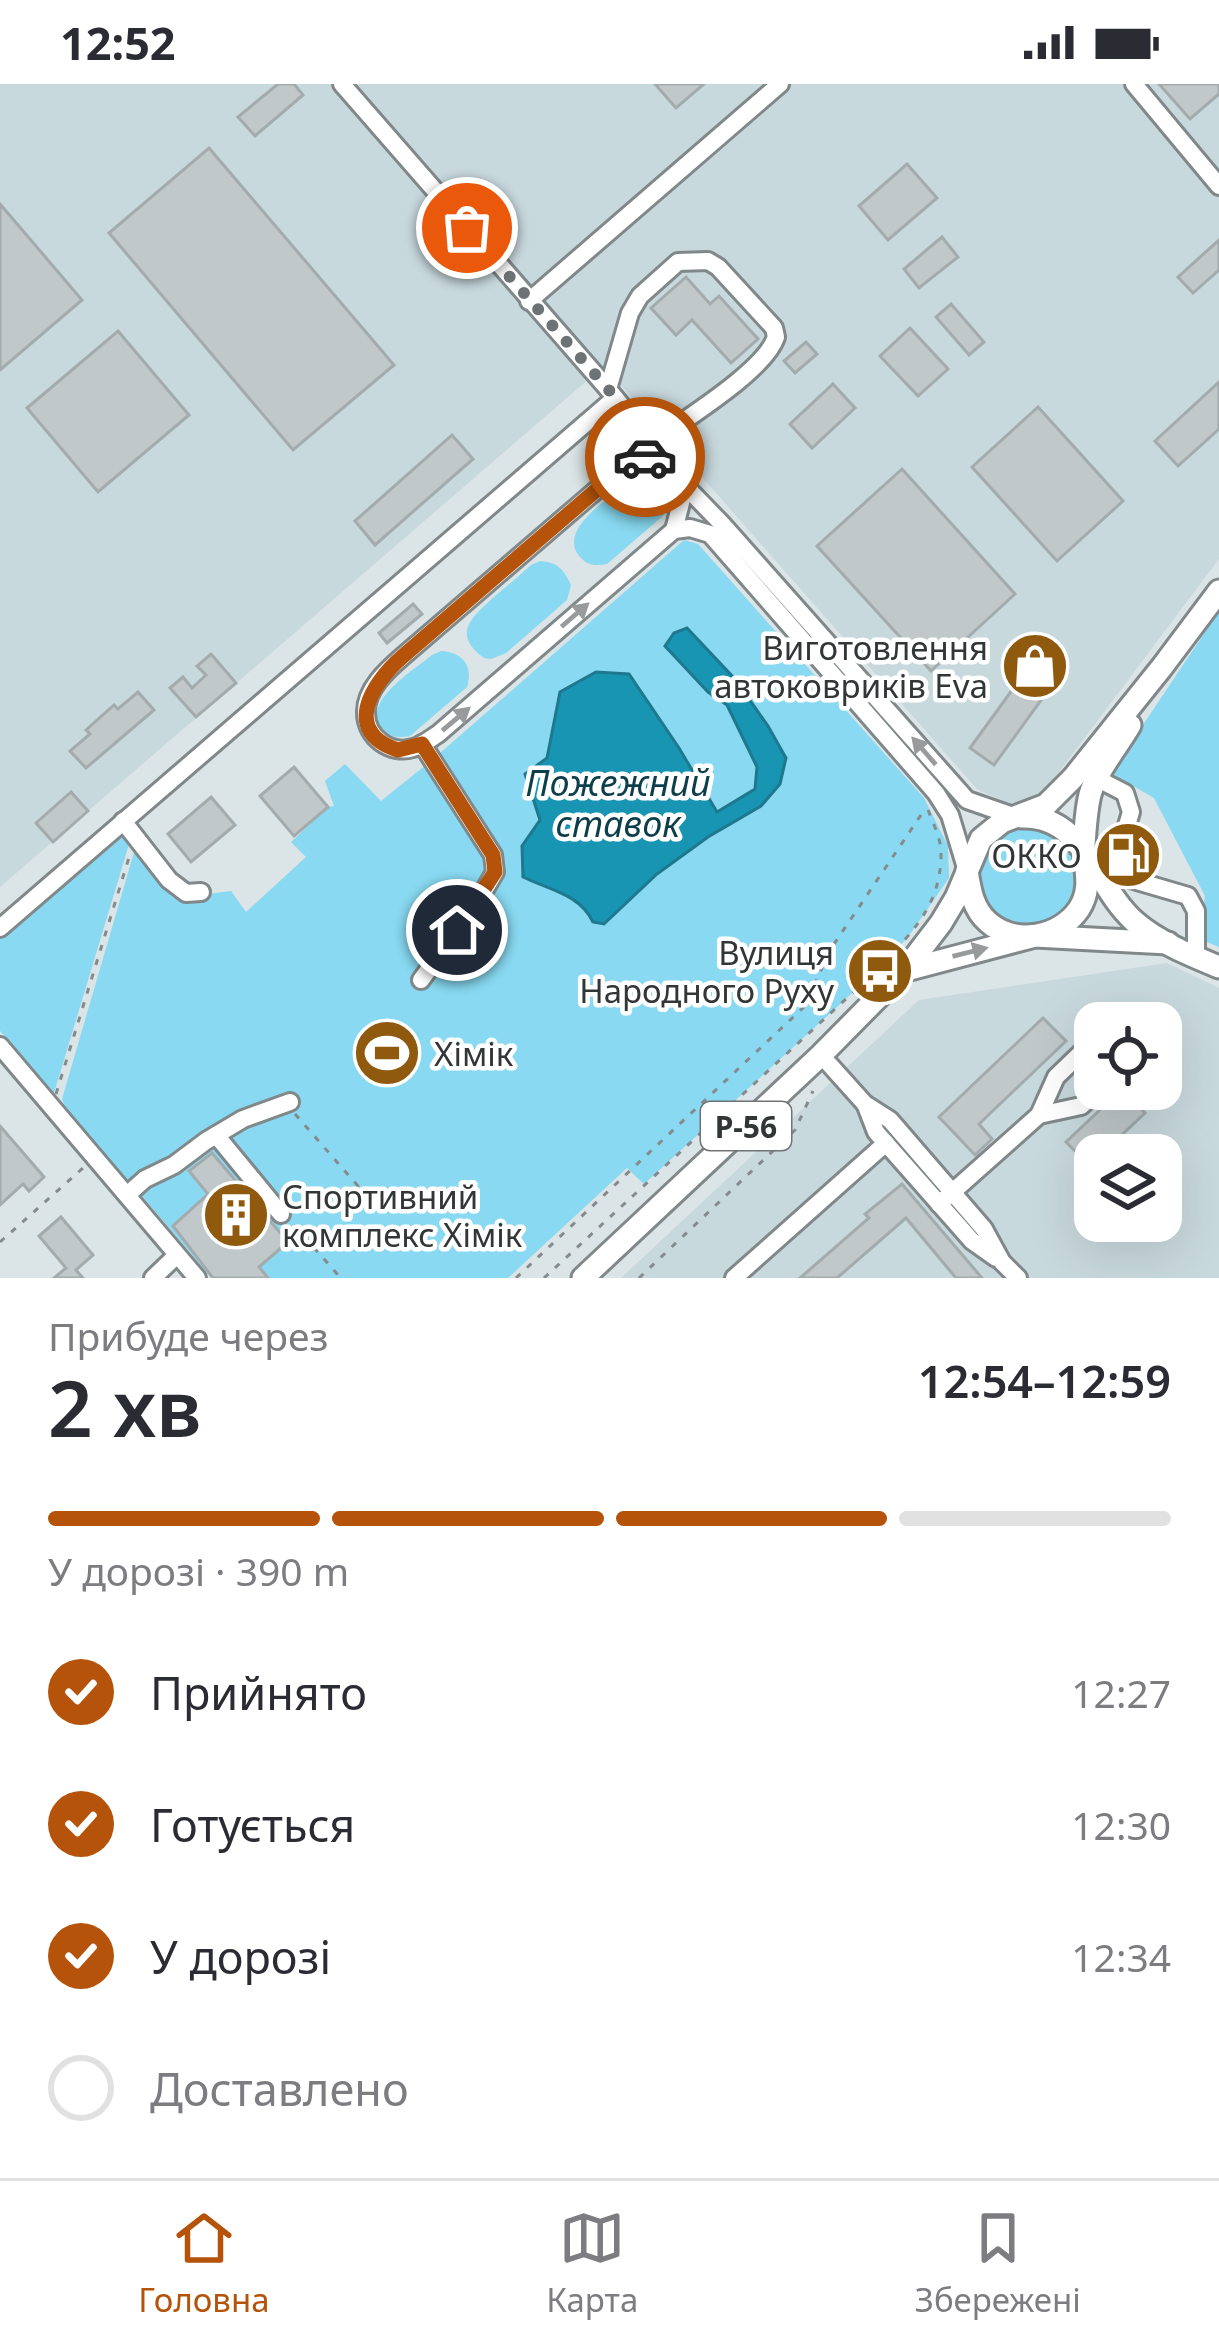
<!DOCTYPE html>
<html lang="uk">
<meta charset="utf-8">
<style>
:root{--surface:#fff;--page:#f7f7f7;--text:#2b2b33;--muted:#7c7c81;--line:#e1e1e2;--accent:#b45309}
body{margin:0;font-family:"Noto Sans",sans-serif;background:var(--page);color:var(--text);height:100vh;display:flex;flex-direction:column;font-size:45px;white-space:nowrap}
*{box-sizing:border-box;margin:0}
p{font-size:39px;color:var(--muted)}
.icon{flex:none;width:66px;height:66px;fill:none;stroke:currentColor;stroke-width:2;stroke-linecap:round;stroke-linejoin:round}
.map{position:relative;height:1194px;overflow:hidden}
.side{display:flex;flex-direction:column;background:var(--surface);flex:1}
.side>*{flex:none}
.buttons{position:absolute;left:1074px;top:918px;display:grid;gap:24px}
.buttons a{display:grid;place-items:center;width:108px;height:108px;border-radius:24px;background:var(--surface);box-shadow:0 12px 48px #0002;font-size:60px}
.pin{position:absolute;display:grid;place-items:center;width:102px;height:102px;color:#fff;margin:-51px;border:6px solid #fff;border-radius:50%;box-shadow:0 3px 12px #0007}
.courier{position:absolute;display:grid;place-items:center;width:120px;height:120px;margin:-60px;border:9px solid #b45309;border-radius:50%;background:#fff;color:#222;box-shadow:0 3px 15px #0007}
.summary em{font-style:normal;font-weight:600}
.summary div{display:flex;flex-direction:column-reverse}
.summary{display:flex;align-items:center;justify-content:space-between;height:204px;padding:0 48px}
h1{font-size:78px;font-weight:600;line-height:90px}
.bar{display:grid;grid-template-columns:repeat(4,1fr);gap:18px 12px;align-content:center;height:144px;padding:0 48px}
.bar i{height:15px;border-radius:9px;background:var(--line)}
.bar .current{background:var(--accent)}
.bar p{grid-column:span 4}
ol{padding:0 48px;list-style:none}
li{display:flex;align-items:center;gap:36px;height:132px}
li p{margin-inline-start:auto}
li .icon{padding:12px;border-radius:50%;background:var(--accent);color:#fff;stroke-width:4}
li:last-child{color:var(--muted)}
li i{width:66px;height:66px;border:6px solid var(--line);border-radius:50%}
.status{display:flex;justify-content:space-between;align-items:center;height:84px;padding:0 60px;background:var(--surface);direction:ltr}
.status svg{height:33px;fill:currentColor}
.tabs{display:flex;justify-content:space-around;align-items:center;height:168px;border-top:3px solid var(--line);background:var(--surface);font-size:33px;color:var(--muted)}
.tabs a{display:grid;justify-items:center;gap:6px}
.tabs .current{color:var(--accent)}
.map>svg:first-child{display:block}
.built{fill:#c8d9de;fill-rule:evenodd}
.green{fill:#88d9f1}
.water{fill:#1795b2;stroke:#1f788d;stroke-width:3}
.building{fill:#c0c8ca;stroke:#a3abad;stroke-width:3}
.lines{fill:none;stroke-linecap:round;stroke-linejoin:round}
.minor-casing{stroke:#80888a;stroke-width:22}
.major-casing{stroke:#80888a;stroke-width:27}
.path{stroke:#858b8d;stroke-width:3;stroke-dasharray:6 9;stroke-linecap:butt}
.minor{stroke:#fff;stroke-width:16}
.major{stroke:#fff;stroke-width:21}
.oneway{fill:#989a9b}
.done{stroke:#6d7374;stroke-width:12;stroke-dasharray:0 21.6}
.route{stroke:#b45309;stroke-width:15}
.labels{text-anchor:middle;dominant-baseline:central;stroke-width:9;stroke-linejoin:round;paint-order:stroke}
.shield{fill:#fff;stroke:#707273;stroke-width:3}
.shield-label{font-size:30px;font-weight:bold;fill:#323637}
.poi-label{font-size:33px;fill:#323637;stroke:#fff;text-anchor:end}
.water-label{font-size:36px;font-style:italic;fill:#0c3e4b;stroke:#fff}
</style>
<div class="status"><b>12:52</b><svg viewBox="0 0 49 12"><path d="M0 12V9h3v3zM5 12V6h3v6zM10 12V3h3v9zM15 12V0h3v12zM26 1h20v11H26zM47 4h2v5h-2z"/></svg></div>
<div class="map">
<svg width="1219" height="1194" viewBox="0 0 1219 1194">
<rect width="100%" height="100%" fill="#dbe4e6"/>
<g class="built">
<polygon points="0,0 1219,0 1219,475 1041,712 1014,723 977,705 604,282 0,803"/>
<path d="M 1167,879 L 1219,904 L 1219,1194 L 621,1194 L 919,916 ZM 1095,939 L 1161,939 L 1161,1005 L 1095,1005 ZM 1095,1071 L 1161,1071 L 1161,1137 L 1095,1137 Z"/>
</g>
<g class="green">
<path d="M 638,395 C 658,396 671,410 664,431 L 607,480 C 596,482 588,482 580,473 C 556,446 610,414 628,399 Z"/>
<path d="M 684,456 L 698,460 L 924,714 L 948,762 L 949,794 L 908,853 L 874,889 L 644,1100 L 627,1084 L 508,1194 L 211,1194 C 180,1157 149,1119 116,1083 C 96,1062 72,1043 62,1015 L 137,758 L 167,796 L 185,813 L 231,807 L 246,828 L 306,773 L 291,758 L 328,723 L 334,722 L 325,697 L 345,680 L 381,717 L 432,676 Z"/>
<path d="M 540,477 C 558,478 564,486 571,501 L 567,516 L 506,569 L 491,575 L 484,574 C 451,550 472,533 494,513 C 506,503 519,492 531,481 Z"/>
<polygon points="1219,527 1219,863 1200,855 1205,812 1154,714 1111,689"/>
<path d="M 441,567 C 462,568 474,582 467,603 L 410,652 C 399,654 391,654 383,645 C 359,619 414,586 432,571 Z"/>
<circle cx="1028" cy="792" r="51"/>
<polygon points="118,747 125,748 130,757 54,1009 0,947 0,852"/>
</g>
<path class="water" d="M 687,544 L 735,595 L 768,642 L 786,674 L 780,700 L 761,722 L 708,753 L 657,790 L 604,840 L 593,838 C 580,810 549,806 523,793 L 522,762 L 540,736 L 525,690 L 547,674 L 560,608 L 596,588 L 629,590 L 679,664 L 717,728 L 755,705 L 757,683 L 727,621 L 708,608 L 665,562 L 674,549 Z"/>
<g class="building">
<polygon points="278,0 294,0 303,11 255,52 238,33"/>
<polygon points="655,0 704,0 676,24"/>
<polygon points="1159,0 1219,0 1219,10 1190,35"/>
<polygon points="209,64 394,281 293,366 109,149"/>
<polygon points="907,80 937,114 888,156 859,122"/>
<polygon points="0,120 82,216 0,286"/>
<polygon points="942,153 958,173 919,204 904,185"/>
<polygon points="1219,156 1219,186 1193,209 1178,193"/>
<polygon points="686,193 710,220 719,212 758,255 731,279 692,236 676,251 651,224"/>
<polygon points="951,220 984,258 969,271 936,233"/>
<polygon points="910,244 948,285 918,312 880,272"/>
<polygon points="118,247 189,331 98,408 27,324"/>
<polygon points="806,258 817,270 795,289 784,277"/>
<polygon points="1219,298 1219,345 1178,382 1155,357"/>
<polygon points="833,300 855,324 812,364 790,340"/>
<polygon points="1038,323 1123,417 1057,477 972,383"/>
<polygon points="452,351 473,375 375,461 355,437"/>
<polygon points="902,385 1015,510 931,587 817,462"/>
<polygon points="413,520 422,530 387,559 379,549"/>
<polygon points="211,570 236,599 196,633 170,604 183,593 192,604 206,591 197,582"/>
<polygon points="1031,580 1055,597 994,681 970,664"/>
<polygon points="138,608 154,626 86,684 70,667 90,650 86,646 114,621 118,625"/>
<polygon points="294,683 328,723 294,752 260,712"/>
<polygon points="71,708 88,727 53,758 36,739"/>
<polygon points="211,713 235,741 191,778 168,750"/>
<polygon points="1043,934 1066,957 979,1040 992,1055 975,1071 939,1033"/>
<polygon points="1122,1005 1145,1029 1111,1061 1103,1052 1081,1073 1066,1058"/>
<polygon points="0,1042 44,1093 29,1107 23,1100 0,1121"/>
<polygon points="212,1069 288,1158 259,1183 268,1194 213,1194 173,1142 208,1110 189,1087"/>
<polygon points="902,1100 982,1194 956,1194 906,1134 837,1194 800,1194 869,1134 865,1130"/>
<polygon points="61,1133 93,1171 76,1186 83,1194 54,1194 66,1184 39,1152"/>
</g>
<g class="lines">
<g class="minor-casing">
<g id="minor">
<polyline points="342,0 608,305 652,359 650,372"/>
<polyline points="1134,0 1219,102"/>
<polyline points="529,217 780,0"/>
<path d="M 608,305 L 630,229 L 640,212 L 678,178 L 708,177 L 718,183 L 774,244 L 776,253 C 765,287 682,337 652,359"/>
<polyline points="674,446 682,415 676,395"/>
<polyline points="1098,695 1125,709 1131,728 1122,758 1130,795 1188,812 1196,827 1196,873"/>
<polyline points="123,737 169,796 186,809 201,808"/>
<path d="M 967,787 L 950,731 L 936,709 L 710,450 L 690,444 L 674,446 L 438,650 C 430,655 422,662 413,664 C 390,671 366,653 366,629 C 365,606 386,587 402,573 L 622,384 C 634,377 645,370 659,375 L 723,441 L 967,716 L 1016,733"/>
<polyline points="0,844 615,314"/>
<polyline points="421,896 477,819 495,788 493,771 422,660"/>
<polyline points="0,962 197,1194"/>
<polyline points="821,971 865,1020 890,1036 984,1145 1002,1178 1018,1194"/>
<polyline points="866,1022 876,1048 972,1157 996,1174"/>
<polyline points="1039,1031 1081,1022 1100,1005"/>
<polyline points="216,1051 281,1130"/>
<polyline points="127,1111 145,1095 174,1081 206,1057 243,1035 290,1018"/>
<polyline points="939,1120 1039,1031 1056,993 1084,966 1095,978"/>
<polyline points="153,1194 177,1171"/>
<polyline points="734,1194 886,1059"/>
</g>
</g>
<g class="major-casing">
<g id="major">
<path d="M 1022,733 C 1085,731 1094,802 1135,838 C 1158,858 1190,871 1219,883"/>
<path d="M 967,787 C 970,806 973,825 988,838 C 1015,862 1060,853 1079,825 C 1093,803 1084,784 1084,761 C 1085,746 1086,730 1089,715 C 1093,692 1118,662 1130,641"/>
<polyline points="906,886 1035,852 1168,859"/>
<polyline points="583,1194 821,971 905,886 941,839 956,814 981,755 1002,738 1046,721 1073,694 1162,583 1219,507"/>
</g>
</g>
<g class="path">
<polyline points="56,1010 131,767"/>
<polyline points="295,1030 358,1102 300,1127"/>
<polyline points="294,1141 339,1192"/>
<polyline points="0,1158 84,1083"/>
<polyline points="516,1194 805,922 830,866 925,725"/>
<path d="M 544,1194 L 874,889 C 909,851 942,823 941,768 C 941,754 932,737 927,723"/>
<polyline points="639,1194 795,1046 813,1007"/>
</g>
<use href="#minor" class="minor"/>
<use href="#major" class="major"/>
</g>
<defs><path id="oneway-solid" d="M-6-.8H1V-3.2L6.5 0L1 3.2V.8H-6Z" transform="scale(3)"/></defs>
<g class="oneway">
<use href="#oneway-solid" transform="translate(575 531) rotate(-41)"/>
<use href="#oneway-solid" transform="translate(456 635) rotate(-40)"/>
<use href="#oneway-solid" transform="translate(924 667) rotate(-131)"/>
<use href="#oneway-solid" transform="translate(970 868) rotate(-14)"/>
</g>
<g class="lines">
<polyline class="done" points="467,144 608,305 652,359 650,372 645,373"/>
<path class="route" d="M 457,846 L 495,788 L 493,771 L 422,660 L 398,666 C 341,648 372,599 402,573 L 622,384 L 645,373"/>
</g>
<defs>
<g id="shop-disc" transform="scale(3.45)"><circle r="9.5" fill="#8f5a0d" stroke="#fff"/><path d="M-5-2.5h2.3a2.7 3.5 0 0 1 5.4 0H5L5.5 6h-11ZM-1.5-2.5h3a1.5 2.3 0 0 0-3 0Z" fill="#fff"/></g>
<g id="fuel-disc" transform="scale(3.45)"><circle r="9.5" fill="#8f5a0d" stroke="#fff"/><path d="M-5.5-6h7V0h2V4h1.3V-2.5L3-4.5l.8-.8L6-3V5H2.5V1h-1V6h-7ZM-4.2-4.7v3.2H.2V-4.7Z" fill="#fff"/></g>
<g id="bus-disc" transform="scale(3.45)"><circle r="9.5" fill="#8f5a0d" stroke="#fff"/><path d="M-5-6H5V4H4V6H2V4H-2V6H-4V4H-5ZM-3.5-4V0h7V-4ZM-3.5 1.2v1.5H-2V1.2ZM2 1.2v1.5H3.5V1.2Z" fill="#fff"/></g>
<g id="stadium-disc" transform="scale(3.45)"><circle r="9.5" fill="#8f5a0d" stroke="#fff"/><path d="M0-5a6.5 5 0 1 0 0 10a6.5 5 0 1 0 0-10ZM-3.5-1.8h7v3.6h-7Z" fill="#fff"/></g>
<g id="building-disc" transform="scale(3.45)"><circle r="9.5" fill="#8f5a0d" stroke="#fff"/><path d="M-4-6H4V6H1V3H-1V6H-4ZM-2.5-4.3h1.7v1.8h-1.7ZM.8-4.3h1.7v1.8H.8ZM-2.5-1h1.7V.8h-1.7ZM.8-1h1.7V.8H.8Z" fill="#fff"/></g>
</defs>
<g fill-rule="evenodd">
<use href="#shop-disc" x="1035" y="582"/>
<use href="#fuel-disc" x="1128" y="771"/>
<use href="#bus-disc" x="880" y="887"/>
<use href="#stadium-disc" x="387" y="969"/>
<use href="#building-disc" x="236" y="1131"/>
</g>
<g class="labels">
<rect class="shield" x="701" y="1018" width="90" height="48" rx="9"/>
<g class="shield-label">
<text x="746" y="1042">Р-56</text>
</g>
<g class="poi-label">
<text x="988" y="563">Виготовлення<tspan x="988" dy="38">автоковриків Eva</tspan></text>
<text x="1082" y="771">ОККО</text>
<text x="834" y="868">Вулиця<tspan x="834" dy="38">Народного Руху</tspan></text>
<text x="434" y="969" text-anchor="start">Хімік</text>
<text x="282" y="1112" text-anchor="start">Спортивний<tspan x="282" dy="38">комплекс Хімік</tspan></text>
</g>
<g class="water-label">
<text x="618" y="698">Пожежний<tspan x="618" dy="41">ставок</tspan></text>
</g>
</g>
</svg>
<div class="buttons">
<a><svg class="icon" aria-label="locate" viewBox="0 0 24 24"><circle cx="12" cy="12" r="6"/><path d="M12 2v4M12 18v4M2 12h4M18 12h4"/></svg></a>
<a><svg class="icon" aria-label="layers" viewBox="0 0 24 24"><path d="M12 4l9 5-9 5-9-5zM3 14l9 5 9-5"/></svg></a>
</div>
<div class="pin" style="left:467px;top:144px;background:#ea580c"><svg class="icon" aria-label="bag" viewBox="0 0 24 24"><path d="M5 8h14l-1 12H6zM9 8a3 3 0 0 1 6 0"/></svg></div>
<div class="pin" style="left:457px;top:846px;background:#1f2937"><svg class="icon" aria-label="home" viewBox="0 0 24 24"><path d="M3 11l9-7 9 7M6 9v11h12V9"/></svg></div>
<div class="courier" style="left:645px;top:373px"><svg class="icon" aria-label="car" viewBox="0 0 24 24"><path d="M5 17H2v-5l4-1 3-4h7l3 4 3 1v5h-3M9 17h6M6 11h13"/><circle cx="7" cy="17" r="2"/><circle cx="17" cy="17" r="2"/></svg></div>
</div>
<section class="side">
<div class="summary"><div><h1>2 хв</h1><p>Прибуде через</p></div><em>12:54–12:59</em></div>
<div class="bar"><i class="current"></i><i class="current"></i><i class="current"></i><i></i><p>У дорозі · 390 m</p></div>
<ol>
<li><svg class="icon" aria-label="check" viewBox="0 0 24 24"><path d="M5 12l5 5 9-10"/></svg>Прийнято<p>12:27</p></li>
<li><svg class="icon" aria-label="check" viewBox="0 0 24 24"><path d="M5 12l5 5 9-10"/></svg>Готується<p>12:30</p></li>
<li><svg class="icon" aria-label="check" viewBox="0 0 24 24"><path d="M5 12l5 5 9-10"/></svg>У дорозі<p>12:34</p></li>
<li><i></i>Доставлено</li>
</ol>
</section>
<nav class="tabs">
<a class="current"><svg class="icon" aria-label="home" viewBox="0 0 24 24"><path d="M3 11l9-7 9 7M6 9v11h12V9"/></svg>Головна</a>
<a><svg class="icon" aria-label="map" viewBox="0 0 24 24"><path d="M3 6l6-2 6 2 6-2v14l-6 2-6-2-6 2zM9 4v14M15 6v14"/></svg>Карта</a>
<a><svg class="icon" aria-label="saved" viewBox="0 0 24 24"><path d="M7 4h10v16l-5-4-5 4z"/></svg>Збережені</a>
</nav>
